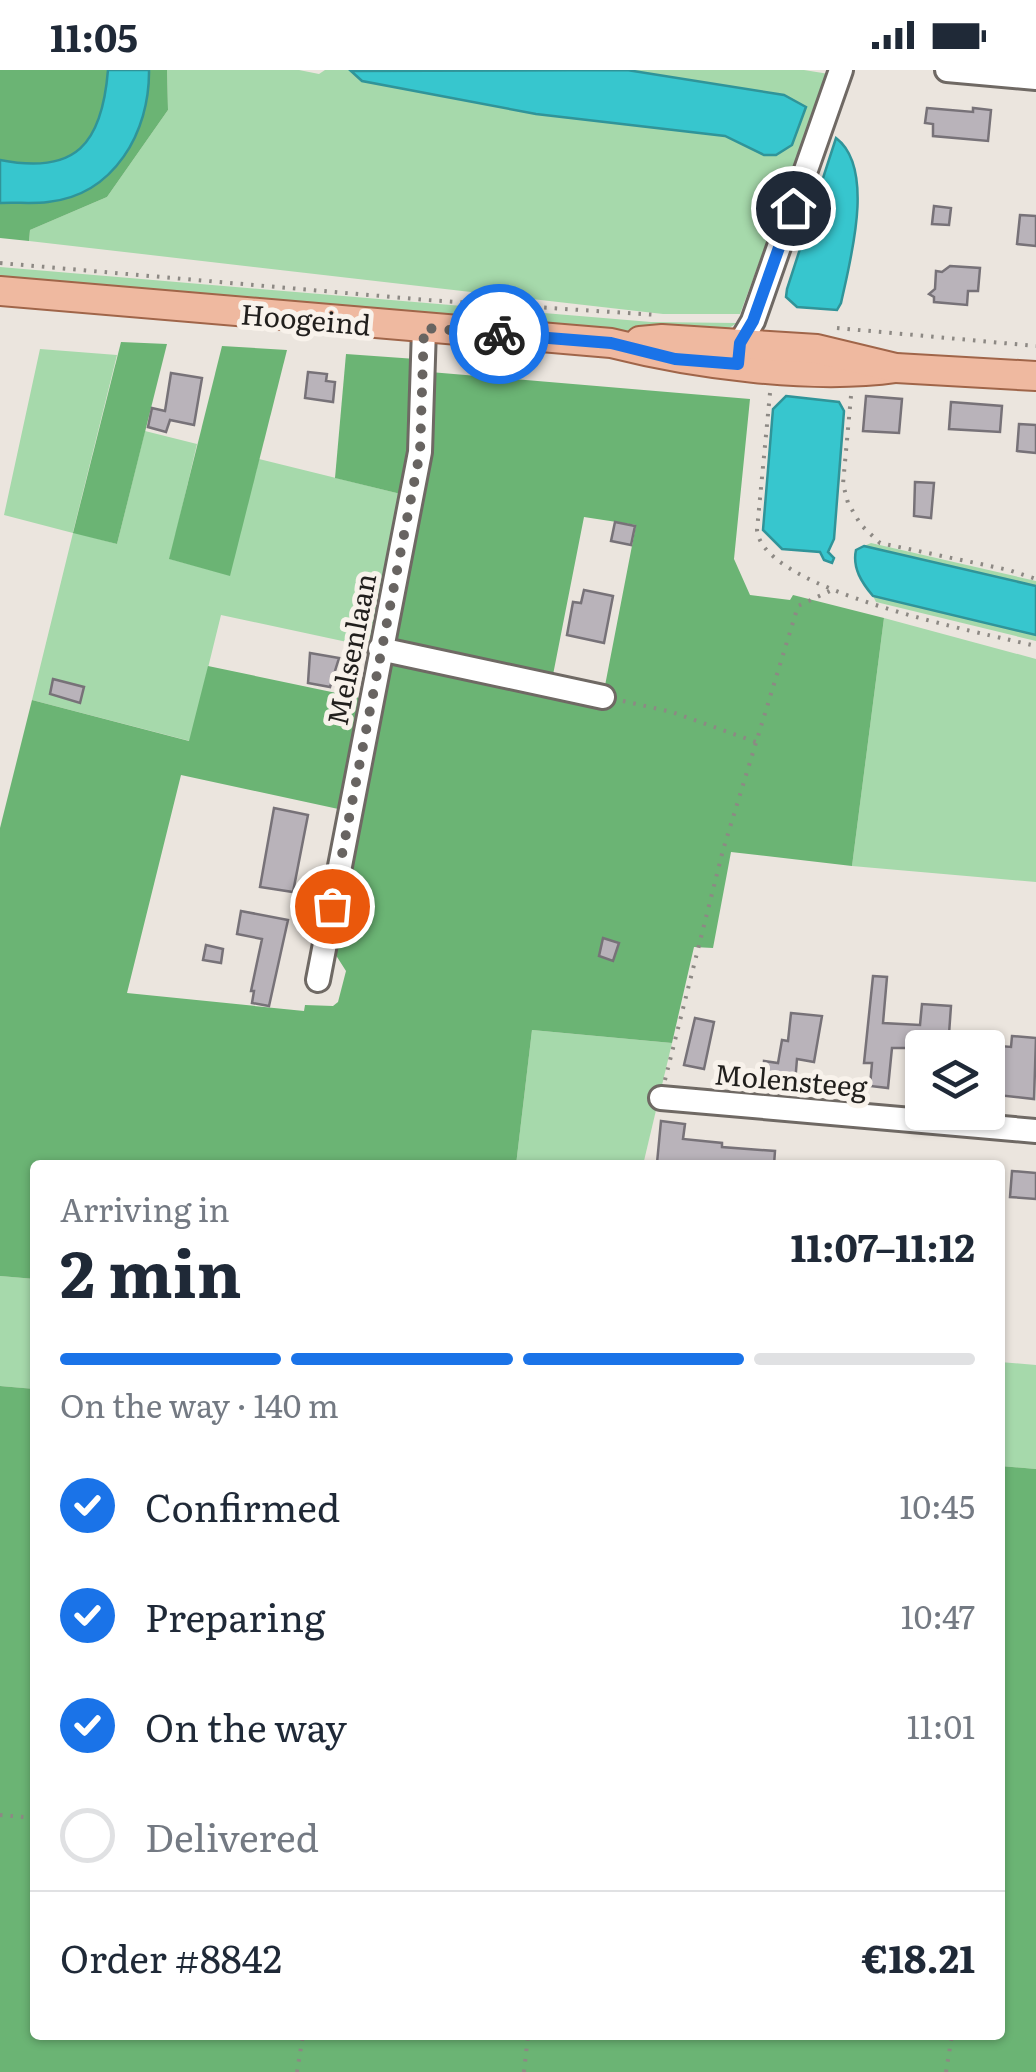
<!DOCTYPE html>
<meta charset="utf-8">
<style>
:root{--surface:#fff;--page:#f6f6f7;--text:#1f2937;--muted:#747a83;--line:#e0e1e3;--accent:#1a73e8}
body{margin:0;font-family:Literata,serif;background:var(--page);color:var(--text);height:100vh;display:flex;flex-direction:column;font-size:38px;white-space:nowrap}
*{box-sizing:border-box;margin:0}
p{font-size:32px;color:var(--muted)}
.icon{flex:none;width:55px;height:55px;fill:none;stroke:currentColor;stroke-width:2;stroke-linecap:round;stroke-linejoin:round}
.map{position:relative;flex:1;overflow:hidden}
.drawer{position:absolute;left:30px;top:1090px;width:975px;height:880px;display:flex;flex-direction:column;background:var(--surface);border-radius:10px;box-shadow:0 2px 8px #0004}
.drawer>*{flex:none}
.controls{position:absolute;left:905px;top:960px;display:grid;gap:20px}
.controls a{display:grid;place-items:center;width:100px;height:100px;border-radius:10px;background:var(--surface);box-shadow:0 2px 8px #0004;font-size:50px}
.pin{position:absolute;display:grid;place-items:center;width:85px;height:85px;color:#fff;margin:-42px;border:5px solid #fff;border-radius:50%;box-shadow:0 2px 10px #0007}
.courier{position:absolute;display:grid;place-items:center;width:100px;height:100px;margin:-50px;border:8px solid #1a73e8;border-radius:50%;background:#fff;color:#222;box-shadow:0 2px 12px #0007}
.summary em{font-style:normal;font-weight:700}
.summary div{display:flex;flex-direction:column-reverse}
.summary{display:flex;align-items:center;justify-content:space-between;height:170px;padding:0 30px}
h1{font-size:65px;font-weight:700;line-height:75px}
.bar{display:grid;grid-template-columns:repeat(4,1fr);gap:15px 10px;align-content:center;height:120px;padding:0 30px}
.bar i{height:12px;border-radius:8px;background:var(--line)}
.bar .current{background:var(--accent)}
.bar p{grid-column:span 4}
.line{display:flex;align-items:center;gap:25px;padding:0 30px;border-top:2px solid var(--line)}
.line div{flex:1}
ol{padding:0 30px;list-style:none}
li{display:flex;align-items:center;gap:30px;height:110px}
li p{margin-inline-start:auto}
li .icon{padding:10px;border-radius:50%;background:var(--accent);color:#fff;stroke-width:4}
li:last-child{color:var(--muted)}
li i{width:55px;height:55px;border:5px solid var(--line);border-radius:50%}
.status{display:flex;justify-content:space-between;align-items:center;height:70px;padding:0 50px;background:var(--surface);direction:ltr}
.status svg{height:28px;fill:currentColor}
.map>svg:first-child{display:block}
.green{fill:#a6d9ab}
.forest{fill:#6bb474;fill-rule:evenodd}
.water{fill:#37c6ce;stroke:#309499;stroke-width:2.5}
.building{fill:#b9b3ba;stroke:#777278;stroke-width:2.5}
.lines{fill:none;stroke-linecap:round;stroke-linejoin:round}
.minor-casing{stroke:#6f6964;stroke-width:28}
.major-casing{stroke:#a06549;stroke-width:32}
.path{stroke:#8d8984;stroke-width:4;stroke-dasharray:2.5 8;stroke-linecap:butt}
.minor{stroke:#fff;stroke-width:22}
.major{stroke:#efb9a0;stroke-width:28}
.done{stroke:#686461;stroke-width:10;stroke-dasharray:0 18}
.route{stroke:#1a73e8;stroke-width:12}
.labels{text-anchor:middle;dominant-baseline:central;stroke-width:10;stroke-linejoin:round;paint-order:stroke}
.street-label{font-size:28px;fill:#211f1d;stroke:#f8f2eb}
</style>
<div class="status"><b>11:05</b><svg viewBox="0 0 49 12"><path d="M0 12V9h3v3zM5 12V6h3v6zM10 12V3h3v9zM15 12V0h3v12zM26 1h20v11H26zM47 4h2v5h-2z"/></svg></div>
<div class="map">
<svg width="1036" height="2002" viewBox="0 0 1036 2002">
<rect width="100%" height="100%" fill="#ebe5de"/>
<g class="green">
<polygon points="167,0 299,0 319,4 325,0 804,0 829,4 740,244 663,244 29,171 30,160 107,127 168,40"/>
<polygon points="0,197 651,252 737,253 726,260 632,263 0,208"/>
<polygon points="40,279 117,285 73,462 117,474 145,361 197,374 170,489 229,505 259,389 405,425 375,578 221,545 190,671 32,630 73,463 4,445"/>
<polygon points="871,473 1036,511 1036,522 864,476"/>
<polygon points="880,523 1036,560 1036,571 876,532 873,526"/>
<polygon points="884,548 1036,589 1036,812 852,796"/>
<polygon points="532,960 672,973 643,1095 516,1095"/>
<polygon points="0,1206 35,1209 35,1319 0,1316"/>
<polygon points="1000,1292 1036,1295 1036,1399 1000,1396"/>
</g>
<g class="forest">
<path d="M 0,0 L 108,0 C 103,74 76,105 0,90 Z"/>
<path d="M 149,0 L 167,0 L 168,40 L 107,127 L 30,160 L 29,171 L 0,168 L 0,133 C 16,132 32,134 48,132 C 114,125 150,62 149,0 Z"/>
<polygon points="121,272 167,274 117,474 73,463"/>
<polygon points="222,276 287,280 230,506 169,489"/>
<polygon points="346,284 416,289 405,425 335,408"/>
<path d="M 430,302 L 750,329 L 734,489 L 750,525 L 790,530 L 793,525 L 884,548 L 852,796 L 731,782 L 713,878 L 694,877 L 672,973 L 532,960 L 516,1095 L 35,1095 L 35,1209 L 0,1206 L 0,758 L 32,630 L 189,671 L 208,596 L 365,629 L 343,740 L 181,705 L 127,923 L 304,941 L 305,935 L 333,936 L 338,932 L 346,901 L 332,879 ZM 584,447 L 636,455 L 603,626 L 551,615 Z"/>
<polygon points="0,1316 35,1319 35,1965 1000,1965 1000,1396 1036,1399 1036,2002 0,2002"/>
</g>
<g class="water">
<path d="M 108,0 L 149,0 C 150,62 114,125 48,132 C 32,134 16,132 0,133 L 0,90 C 76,105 102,74 108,0 Z"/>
<polygon points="627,0 784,25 806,37 792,75 776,85 764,85 725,66 536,44 362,11 351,1"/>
<path d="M 836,68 C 876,98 850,191 841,233 L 837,240 L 797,237 L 786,227 L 787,219 Z"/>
<polygon points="786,326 839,332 844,341 834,469 828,482 834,488 832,493 824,490 820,482 782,479 763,460 773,339"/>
<path d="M 864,476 L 1036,516 L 1036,565 L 873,526 C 862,513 852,498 856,480 Z"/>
</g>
<g class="building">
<polygon points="927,38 973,42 973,38 991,40 988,71 933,66 933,54 925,53"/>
<polygon points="934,136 951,138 949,155 932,154"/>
<polygon points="1020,145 1036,146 1036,176 1017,174"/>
<polygon points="950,196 980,198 978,221 968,221 967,235 934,232 934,227 929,224 935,219 936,201 942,202"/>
<polygon points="308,302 327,304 326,311 335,312 333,332 305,328"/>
<polygon points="171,303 202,308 194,355 170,350 166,362 148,357 152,338 165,341"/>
<polygon points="866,326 902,329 899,363 863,361"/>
<polygon points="951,332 1002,336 1000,362 949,359"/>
<polygon points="1019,354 1036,355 1036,383 1017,381"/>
<polygon points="915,412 934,413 931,448 914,446"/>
<polygon points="615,452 635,456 631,475 611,471"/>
<polygon points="584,520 613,526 604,573 567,565 573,532 581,533"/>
<polygon points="310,583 339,588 330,617 308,613"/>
<polygon points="53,609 84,617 80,633 50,624"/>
<polygon points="274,738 308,745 293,822 260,817"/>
<polygon points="241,841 288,850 269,936 252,933 254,921 251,921 262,869 237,864"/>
<polygon points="603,868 619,873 613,891 599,886"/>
<polygon points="206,875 223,879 221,893 203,890"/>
<polygon points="873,906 887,907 883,953 920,955 922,934 951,936 948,978 892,978 888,1018 870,1016 872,993 864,993"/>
<polygon points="791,943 822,946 814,992 797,989 794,1025 762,1022 764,991 778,993 782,970 788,971"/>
<polygon points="695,948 714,952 704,999 684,995"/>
<polygon points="1012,966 1036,968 1034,1029 988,1024 988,975 1011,977"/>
<polygon points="661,1051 685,1054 683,1069 722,1073 722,1077 775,1081 774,1095 657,1093"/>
<polygon points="1012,1101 1036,1103 1036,1129 1010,1127"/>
</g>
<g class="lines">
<g class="minor-casing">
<g id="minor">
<polyline points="947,0 1036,8"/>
<polyline points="739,288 740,273 753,251 841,0"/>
<polyline points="380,579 603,627"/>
<polyline points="318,910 420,382 424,258"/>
<polyline points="661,1028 1036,1061"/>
</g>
</g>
<g class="major-casing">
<g id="major">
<path d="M 0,221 L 611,273 C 694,294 811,310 896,298"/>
<polyline points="640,271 662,269 817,279 896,298 1036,306"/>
</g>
</g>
<g class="path">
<polyline points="0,193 427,230 658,245"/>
<polyline points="837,258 1036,276"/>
<path d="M 770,323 L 757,460 C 763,521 983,563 1036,576"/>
<polyline points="851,326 843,414 848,433 861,455 880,473 1009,500 1036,509"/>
<polyline points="623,631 672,642 756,672"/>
<polyline points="665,1010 723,780 798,536 832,520"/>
<polyline points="0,1745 35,1748"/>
<polyline points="297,2002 303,1965"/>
<polyline points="524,2002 528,1965"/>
<polyline points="946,2002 952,1965"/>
</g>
<use href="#minor" class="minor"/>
<use href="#major" class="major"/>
</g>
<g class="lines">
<polyline class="done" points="332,836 420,382 424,258 499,264"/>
<polyline class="route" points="499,264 611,273 675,289 738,294 740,273 753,251 793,138"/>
</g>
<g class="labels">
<g class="street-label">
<text transform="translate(306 248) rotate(5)">Hoogeind</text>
<text transform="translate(350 579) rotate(-79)">Melsenlaan</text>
<text transform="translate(791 1009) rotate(5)">Molensteeg</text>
</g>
</g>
</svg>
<div class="controls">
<a><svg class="icon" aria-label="layers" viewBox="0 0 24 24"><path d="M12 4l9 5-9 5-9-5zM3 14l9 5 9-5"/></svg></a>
</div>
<div class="pin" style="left:332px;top:836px;background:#ea580c"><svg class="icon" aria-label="bag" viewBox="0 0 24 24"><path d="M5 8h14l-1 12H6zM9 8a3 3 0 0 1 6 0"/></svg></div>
<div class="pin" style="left:793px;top:138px;background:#1f2937"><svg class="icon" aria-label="home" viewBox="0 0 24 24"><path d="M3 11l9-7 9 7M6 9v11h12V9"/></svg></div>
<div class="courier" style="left:499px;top:264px"><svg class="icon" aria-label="bike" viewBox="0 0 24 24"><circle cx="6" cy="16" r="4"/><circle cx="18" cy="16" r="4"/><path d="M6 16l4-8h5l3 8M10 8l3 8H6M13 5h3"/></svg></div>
<section class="drawer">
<div class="summary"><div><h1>2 min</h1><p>Arriving in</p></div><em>11:07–11:12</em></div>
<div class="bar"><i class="current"></i><i class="current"></i><i class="current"></i><i></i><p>On the way · 140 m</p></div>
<ol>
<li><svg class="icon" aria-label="check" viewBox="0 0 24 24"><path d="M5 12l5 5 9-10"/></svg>Confirmed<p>10:45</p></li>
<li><svg class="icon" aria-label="check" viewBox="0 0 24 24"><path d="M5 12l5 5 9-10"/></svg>Preparing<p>10:47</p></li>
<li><svg class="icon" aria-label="check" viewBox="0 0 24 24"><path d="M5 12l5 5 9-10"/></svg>On the way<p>11:01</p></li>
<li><i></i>Delivered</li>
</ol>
<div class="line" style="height:130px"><div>Order #8842</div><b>€18.21</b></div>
</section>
</div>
